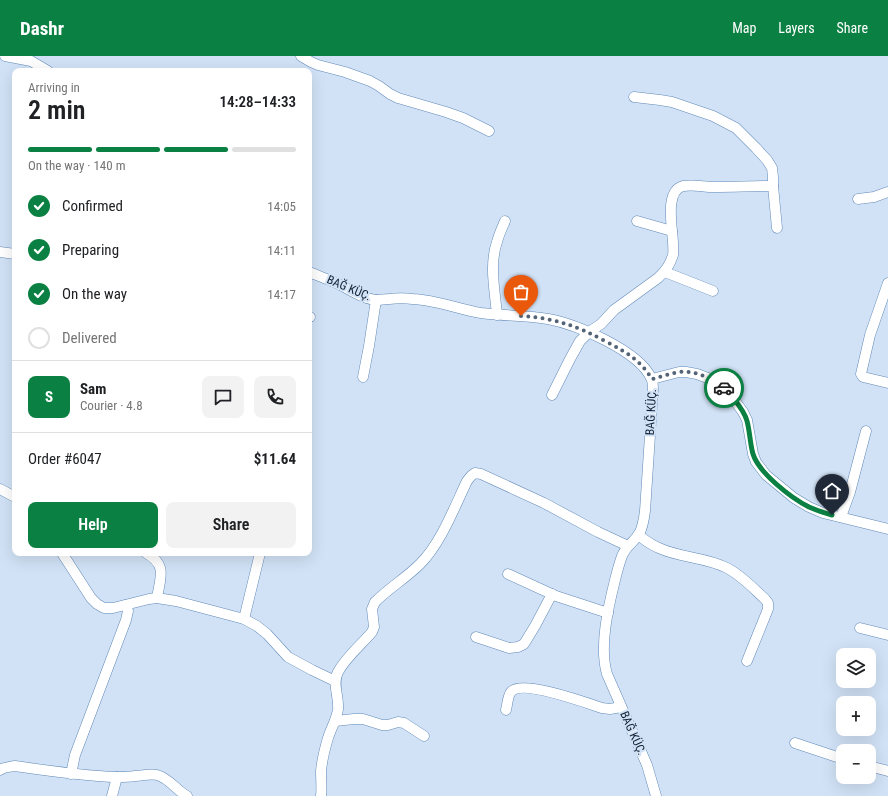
<!DOCTYPE html>
<meta charset="utf-8">
<style>
:root{--surface:#fff;--page:#f2f2f2;--text:#202124;--muted:#757577;--line:#e0e0e0;--accent:#0b8043}
body{margin:0;font-family:"Roboto Condensed",sans-serif;background:var(--page);color:var(--text);height:100vh;display:flex;flex-direction:column;font-size:15px;white-space:nowrap}
*{box-sizing:border-box;margin:0}
p{font-size:13px;color:var(--muted)}
.icon{flex:none;width:22px;height:22px;fill:none;stroke:currentColor;stroke-width:2;stroke-linecap:round;stroke-linejoin:round}
.map{position:relative;flex:1;overflow:hidden}
.panel{position:absolute;left:12px;top:12px;width:300px;height:488px;display:flex;flex-direction:column;background:var(--surface);border-radius:8px;box-shadow:0 4px 16px #0002}
.panel>*{flex:none}
.fabs{position:absolute;left:836px;top:592px;display:grid;gap:8px}
.fabs a{display:grid;place-items:center;width:40px;height:40px;border-radius:8px;background:var(--surface);box-shadow:0 4px 16px #0002;font-size:20px}
.pin{position:absolute;display:grid;place-items:center;width:34px;height:34px;color:#fff;margin:-41px -17px;border-radius:50% 50% 50% 0;rotate:-45deg;box-shadow:0 0 4px #0007}
.pin .icon{rotate:45deg}
.courier{position:absolute;display:grid;place-items:center;width:40px;height:40px;margin:-20px;border:3px solid #0b8043;border-radius:50%;background:#fff;color:#222;box-shadow:0 1px 5px #0007}
.head em{font-style:normal;font-weight:600}
.head div{display:flex;flex-direction:column-reverse}
.head{display:flex;align-items:center;justify-content:space-between;height:68px;padding:0 16px}
h1{font-size:26px;font-weight:600;line-height:30px}
.bar{display:grid;grid-template-columns:repeat(4,1fr);gap:6px 4px;align-content:center;height:48px;padding:0 16px}
.bar i{height:5px;border-radius:3px;background:var(--line)}
.bar .on{background:var(--accent)}
.bar p{grid-column:span 4}
.line{display:flex;align-items:center;gap:10px;padding:0 16px;border-top:1px solid var(--line)}
.line div{flex:1}
.round{display:grid;place-items:center;flex:none;width:42px;height:42px;border-radius:8px;background:var(--page)}
ol{padding:0 16px;list-style:none}
li{display:flex;align-items:center;gap:12px;height:44px}
li p{margin-inline-start:auto}
li .icon{padding:4px;border-radius:50%;background:var(--accent);color:#fff;stroke-width:4}
li:last-child{color:var(--muted)}
li i{width:22px;height:22px;border:2px solid var(--line);border-radius:50%}
.cta{display:flex;gap:8px;margin-top:auto;padding:8px 16px}
.cta a{flex:1;height:46px;border-radius:8px;background:var(--accent);color:#fff;font-size:16px;font-weight:600;line-height:46px;text-align:center}
.cta a+a{background:var(--page);color:var(--text)}
header{display:flex;align-items:center;gap:24px;box-sizing:border-box;height:56px;padding:0 20px;background:var(--accent);color:#fff}
header strong{font-size:19px}
nav{display:flex;gap:22px;margin-inline-start:auto;font-size:14px}
.map>svg:first-child{display:block}
.lines{fill:none;stroke-linecap:round;stroke-linejoin:round}
.street-casing{stroke:#6189b7;stroke-width:11}
.street{stroke:#fff;stroke-width:10}
.done{stroke:#546477;stroke-width:4;stroke-dasharray:0 7.2}
.route{stroke:#0b8043;stroke-width:5}
.labels{text-anchor:middle;dominant-baseline:central;stroke-width:4;stroke-linejoin:round;paint-order:stroke}
.street-label{font-size:12px;fill:#102032;stroke:#d1e2f6}
</style>
<header>
<strong>Dashr</strong>
<nav><a>Map</a><a>Layers</a><a>Share</a></nav>
</header>
<div class="map">
<svg width="888" height="740" viewBox="0 0 888 740">
<rect width="100%" height="100%" fill="#d1e2f6"/>
<g class="lines">
<g class="street-casing">
<g id="street">
<polyline points="5,0 31,5 48,15"/>
<polyline points="301,0 311,6 318,9 345,16 370,25 379,30 390,38 398,42 446,56 463,62 489,75"/>
<polyline points="773,130 777,172"/>
<polyline points="858,143 874,141 888,136"/>
<polyline points="637,165 672,175"/>
<polyline points="0,196 15,198"/>
<path d="M 309,216 C 317,219 326,223 334,226 C 348,232 362,243 376,244 C 380,244 385,243 389,243 C 397,242 405,242 413,243 C 436,244 458,253 481,257 C 503,260 526,259 548,263 C 576,268 639,295 651,322 C 653,325 653,330 653,334 L 645,455 C 644,463 643,471 639,478 C 633,487 626,490 622,500 C 619,508 617,516 615,524 C 608,552 599,591 607,618 L 647,709 L 656,740"/>
<polyline points="665,216 713,235"/>
<polyline points="888,227 870,279 861,318 863,321 888,327"/>
<path d="M 497,259 C 495,235 489,209 497,186 C 499,178 502,172 505,165"/>
<polyline points="309,261 310,261"/>
<polyline points="363,321 369,290 376,244"/>
<polyline points="652,323 679,316 686,316 697,318 713,324 727,334 743,356 747,364 753,398 756,406 766,419 794,442 809,451 823,457 888,473"/>
<path d="M 552,339 L 570,303 L 580,285 L 589,276 L 601,268 L 614,254 L 658,222 C 666,215 670,209 673,199 C 676,184 661,136 683,130 C 693,128 704,131 714,131 C 733,131 753,130 773,130 L 773,121 L 772,112 L 767,104 L 756,92 L 736,72 L 713,60 L 672,46 L 660,44 L 634,41"/>
<polyline points="0,433 15,441"/>
<polyline points="841,461 850,436 866,375"/>
<path d="M 638,479 C 645,484 651,489 659,492 C 680,502 706,501 727,512 C 741,519 753,532 765,543 L 768,547 L 768,553 L 747,605"/>
<polyline points="62,497 91,542 97,548 104,552 113,552 149,543 157,542 176,545 244,563 257,570 267,578 288,601 312,614 335,625"/>
<path d="M 146,497 C 168,509 160,522 157,542"/>
<polyline points="508,518 556,540 608,557"/>
<polyline points="244,563 260,497"/>
<polyline points="860,572 888,579"/>
<polyline points="476,581 509,592 518,591 524,588 535,570 552,538"/>
<path d="M 506,654 C 507,650 508,639 511,636 C 521,623 587,647 602,652 L 610,653 L 621,651"/>
<polyline points="335,665 354,663 363,663 382,669 388,669 398,666 404,667 424,680"/>
<polyline points="795,687 843,703"/>
<polyline points="869,710 888,715"/>
<path d="M 0,714 C 4,711 10,711 15,710 C 49,715 83,720 117,721 C 123,721 129,721 135,720 C 143,720 149,717 157,719 C 169,722 176,734 187,740"/>
<polyline points="71,718 75,699 126,564 128,555 126,549"/>
<polyline points="112,740 117,721"/>
<path d="M 321,740 C 322,732 321,724 321,715 C 322,704 325,692 328,682 C 331,672 337,663 338,653 C 339,640 332,627 338,616 C 346,601 361,589 372,576 L 374,571 L 372,553 L 375,546 C 389,532 406,522 420,508 C 441,487 454,452 467,425 L 471,420 L 475,417 L 481,418 L 544,447 L 598,476 L 628,490"/>
</g>
</g>
<use href="#street" class="street"/>
</g>
<g class="lines">
<path class="done" d="M 521,260 C 555,262 577,270 607,286 C 626,296 640,304 652,323 C 661,321 670,317 680,316 C 696,314 711,323 724,332"/>
<path class="route" d="M 724,332 L 727,334 C 734,344 744,353 747,365 C 750,376 750,388 753,398 C 759,417 791,442 809,451 C 816,454 824,457 832,459"/>
</g>
<g class="labels">
<g class="street-label">
<text transform="translate(349 232) rotate(23)">BAĞ KÜÇ.</text>
<text transform="translate(651 356) rotate(-87)">BAĞ KÜÇ.</text>
<text transform="translate(633 677) rotate(66)">BAĞ KÜÇ.</text>
</g>
</g>
</svg>
<div class="fabs">
<a><svg class="icon" aria-label="layers" viewBox="0 0 24 24"><path d="M12 4l9 5-9 5-9-5zM3 14l9 5 9-5"/></svg></a>
<a>+</a>
<a>−</a>
</div>
<div class="pin" style="left:521px;top:260px;background:#ea580c"><svg class="icon" aria-label="bag" viewBox="0 0 24 24"><path d="M5 8h14l-1 12H6zM9 8a3 3 0 0 1 6 0"/></svg></div>
<div class="pin" style="left:832px;top:459px;background:#1f2937"><svg class="icon" aria-label="home" viewBox="0 0 24 24"><path d="M3 11l9-7 9 7M6 9v11h12V9"/></svg></div>
<div class="courier" style="left:724px;top:332px"><svg class="icon" aria-label="car" viewBox="0 0 24 24"><path d="M5 17H2v-5l4-1 3-4h7l3 4 3 1v5h-3M9 17h6M6 11h13"/><circle cx="7" cy="17" r="2"/><circle cx="17" cy="17" r="2"/></svg></div>
<section class="panel">
<div class="head"><div><h1>2 min</h1><p>Arriving in</p></div><em>14:28–14:33</em></div>
<div class="bar"><i class="on"></i><i class="on"></i><i class="on"></i><i></i><p>On the way · 140 m</p></div>
<ol>
<li><svg class="icon" aria-label="check" viewBox="0 0 24 24"><path d="M5 12l5 5 9-10"/></svg>Confirmed<p>14:05</p></li>
<li><svg class="icon" aria-label="check" viewBox="0 0 24 24"><path d="M5 12l5 5 9-10"/></svg>Preparing<p>14:11</p></li>
<li><svg class="icon" aria-label="check" viewBox="0 0 24 24"><path d="M5 12l5 5 9-10"/></svg>On the way<p>14:17</p></li>
<li><i></i>Delivered</li>
</ol>
<div class="line" style="height:72px"><b class="round" style="background:var(--accent);color:#fff">S</b><div><b>Sam</b><p>Courier · 4.8</p></div><a class="round"><svg class="icon" aria-label="chat" viewBox="0 0 24 24"><path d="M4 5h16v11H9l-5 4z"/></svg></a><a class="round"><svg class="icon" aria-label="phone" viewBox="0 0 24 24"><path d="M5 4h4l2 5-3 2q2 4 5 5l2-3 5 2v4C11 20 4 13 5 4z"/></svg></a></div>
<div class="line" style="height:52px"><div>Order #6047</div><b>$11.64</b></div>
<div class="cta"><a>Help</a><a>Share</a></div>
</section>
</div>
